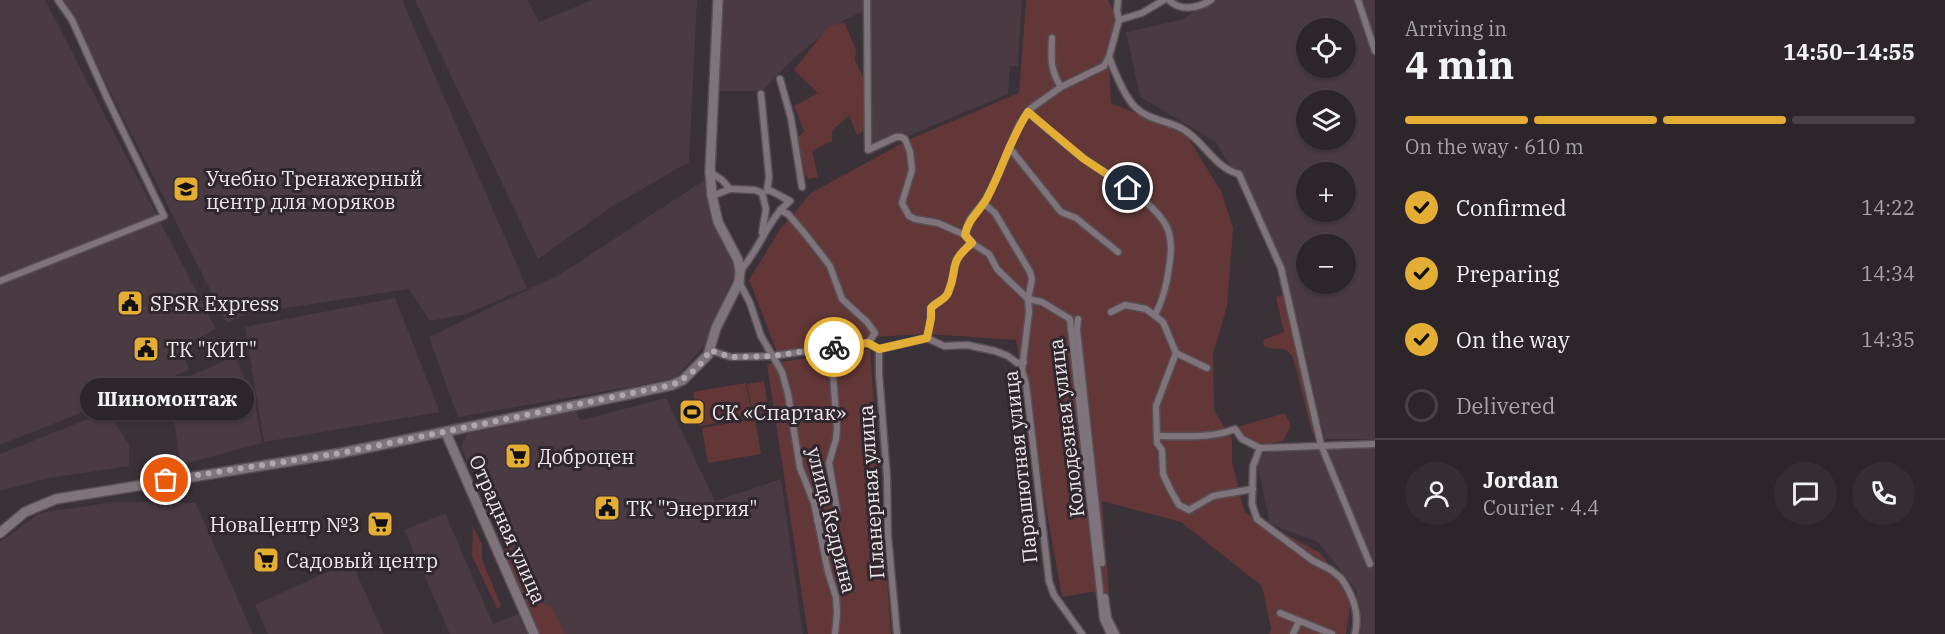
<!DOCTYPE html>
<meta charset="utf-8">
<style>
:root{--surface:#2c252a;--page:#342d32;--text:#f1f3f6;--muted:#a6a5a8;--line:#484247;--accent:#e4ae35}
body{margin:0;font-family:"IBM Plex Serif",serif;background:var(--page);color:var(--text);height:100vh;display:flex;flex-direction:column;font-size:22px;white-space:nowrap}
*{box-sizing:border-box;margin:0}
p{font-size:20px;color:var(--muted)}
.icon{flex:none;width:33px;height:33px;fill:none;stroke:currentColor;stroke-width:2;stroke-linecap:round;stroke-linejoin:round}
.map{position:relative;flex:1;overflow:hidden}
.side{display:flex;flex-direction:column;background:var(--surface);width:570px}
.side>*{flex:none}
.controls{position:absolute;left:1296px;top:18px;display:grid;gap:12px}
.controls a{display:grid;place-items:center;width:60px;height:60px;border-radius:50%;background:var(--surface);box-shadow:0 2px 4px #0004,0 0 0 2px var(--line);font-size:30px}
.pin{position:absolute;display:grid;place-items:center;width:51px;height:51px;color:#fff;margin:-26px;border:3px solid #fff;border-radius:50%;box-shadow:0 2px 6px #0007}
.courier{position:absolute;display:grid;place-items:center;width:60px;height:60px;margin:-30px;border:4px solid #e4ae35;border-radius:50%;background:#fff;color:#222;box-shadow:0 2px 8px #0007}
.bubble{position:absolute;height:42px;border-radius:21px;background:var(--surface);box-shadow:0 2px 4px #0004,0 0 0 2px var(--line);font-size:20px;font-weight:700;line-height:42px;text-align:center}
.summary em{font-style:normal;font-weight:700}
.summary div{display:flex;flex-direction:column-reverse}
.summary{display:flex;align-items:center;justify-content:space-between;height:102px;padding:0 30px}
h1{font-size:39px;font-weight:700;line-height:45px}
.bar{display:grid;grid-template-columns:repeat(4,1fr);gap:9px 6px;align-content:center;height:72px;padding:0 30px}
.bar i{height:8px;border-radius:4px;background:var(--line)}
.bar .current{background:var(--accent)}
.bar p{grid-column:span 4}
.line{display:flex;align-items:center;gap:15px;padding:0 30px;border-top:2px solid var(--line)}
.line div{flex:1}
.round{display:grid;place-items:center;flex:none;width:63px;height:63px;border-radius:32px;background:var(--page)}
ol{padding:0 30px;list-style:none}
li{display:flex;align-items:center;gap:18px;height:66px}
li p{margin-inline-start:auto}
li .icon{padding:6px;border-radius:50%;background:var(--accent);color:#111;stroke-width:4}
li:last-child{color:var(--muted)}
li i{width:33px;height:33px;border:3px solid var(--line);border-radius:50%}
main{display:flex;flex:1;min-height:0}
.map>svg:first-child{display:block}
.built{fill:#493a43;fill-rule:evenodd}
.green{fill:#633737}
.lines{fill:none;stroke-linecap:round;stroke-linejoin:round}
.street-casing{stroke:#574f54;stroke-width:9}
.secondary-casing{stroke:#574f54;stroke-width:12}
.street{stroke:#80747c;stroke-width:6}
.secondary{stroke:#80747c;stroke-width:9}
.done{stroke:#afa7ac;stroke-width:6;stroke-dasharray:0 10.8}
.route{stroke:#e4ae35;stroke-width:8}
.labels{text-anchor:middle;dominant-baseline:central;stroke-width:6;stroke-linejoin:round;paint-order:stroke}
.poi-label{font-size:20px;fill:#ede7eb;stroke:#31272e;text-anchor:start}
.street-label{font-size:20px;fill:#ede7eb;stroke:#31272e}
</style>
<main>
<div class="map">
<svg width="1375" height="634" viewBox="0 0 1375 634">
<rect width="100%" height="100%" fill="#3b3138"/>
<g class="built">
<polygon points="0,0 45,0 216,329 181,347 189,370 0,445"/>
<polygon points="64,0 402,0 527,288 466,314 430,321 409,289 247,314 227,323"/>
<polygon points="415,0 528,0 539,22 592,0 697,0 689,162 611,207 538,259"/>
<polygon points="721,0 865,0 865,10 831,27 791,61 762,91 716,91"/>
<polygon points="868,0 1022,0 1018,66 1010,66 1008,94 915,133 871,155 869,144"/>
<path d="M 1208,0 L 1375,0 L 1375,439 L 1325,439 L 1281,257 L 1216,142 L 1140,97 L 1126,32 L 1184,19 ZM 1306,28 L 1346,28 L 1346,68 L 1306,68 ZM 1306,100 L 1346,100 L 1346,140 L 1306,140 ZM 1306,172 L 1346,172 L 1346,212 L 1306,212 ZM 1306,244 L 1346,244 L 1346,284 L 1306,284 Z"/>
<polygon points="706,179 713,220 737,269 703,347 675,379 458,417 429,337 561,274"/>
<polygon points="395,298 440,412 264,442 245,327"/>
<polygon points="235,356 255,402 262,443 180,465 170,385"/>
<polygon points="666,398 715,501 781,479 803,634 542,634 461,447 467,434 575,410 581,420"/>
<polygon points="108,411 129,445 129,466 49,478 0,491 0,454"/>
<polygon points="1319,447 1375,448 1375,634 1350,634 1357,591 1318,542 1270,524 1257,461 1266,452"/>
<polygon points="114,502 196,503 253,634 0,634 0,542 40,513"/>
<polygon points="445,513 493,624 518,614 527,634 450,634 404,530"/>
<polygon points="351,561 384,634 268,634 255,605"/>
</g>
<g class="green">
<polygon points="1026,0 1108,0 1117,20 1109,57 1111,103 1185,133 1221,191 1233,228 1227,306 1213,354 1214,410 1232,440 1232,462 1245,513 1319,552 1352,593 1346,634 1269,634 1271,628 1262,586 1181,522 1102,501 1109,593 1091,592 1062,597 1016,340 926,334 871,337 777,352 749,280 779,231 811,193 908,140 1019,93"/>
<polygon points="844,22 856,50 855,60 867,85 867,128 857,135 849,115 832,131 832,141 812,151 818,177 809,179 805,174 798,137 804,131 794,106 818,93 794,70 828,27"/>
<path d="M 1284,295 L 1314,426 L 1316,436 L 1312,432 L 1293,358 C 1283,342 1277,353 1264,346 L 1263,340 L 1284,332 L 1276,297 Z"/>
<polygon points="870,349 891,634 808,634 767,364"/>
<polygon points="764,381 769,412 753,415 747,384"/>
<polygon points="746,383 752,417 699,426 693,392"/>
<path d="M 1285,413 L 1291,426 L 1283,441 C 1264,445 1247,445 1237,427 Z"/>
<polygon points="755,419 761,454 708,463 702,428"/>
<polygon points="473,527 482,544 482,560 501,605 499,609 497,608 472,556"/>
<polygon points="511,547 536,601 552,607 565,634 538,634 501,552"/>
</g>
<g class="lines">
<g class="street-casing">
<g id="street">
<polyline points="867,0 868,150 896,137 901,137 905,139 910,152 912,170 902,203 909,216 915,219 938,223 965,235 972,243 989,254 997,269 1028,299 1042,302 1070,319 1103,619 1110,634"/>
<path d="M 1169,0 C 1180,12 1199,8 1211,0"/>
<polyline points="1358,0 1375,51"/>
<polyline points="1119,20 1142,13 1164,0"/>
<path d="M 1052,38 C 1051,58 1050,70 1061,87"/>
<path d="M 1109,57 C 1114,71 1125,97 1135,107 C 1148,120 1165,120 1181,128 C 1204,140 1214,168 1239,174 L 1281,268 L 1321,445 L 1370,564"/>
<polyline points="780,79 791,118 802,187"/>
<polyline points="761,94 769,177 767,191"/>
<path d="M 1028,112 C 1046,128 1065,145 1085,159 C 1108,176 1158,203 1168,230 C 1172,241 1171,256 1169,267 C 1167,284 1163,300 1155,315"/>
<polyline points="1009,147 1061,212 1076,218 1118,252"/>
<polyline points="710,172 722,180 730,189 755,190 762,193 766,209 762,233"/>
<polyline points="712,196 730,189"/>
<polyline points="983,203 995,213 1030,272 1032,279 1028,299 1029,312 1022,370 1026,384 1049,581 1054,595 1082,634"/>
<polyline points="780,210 788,214 806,235 830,266 842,299 867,322 875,333 868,343"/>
<polyline points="965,235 970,219 986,199 999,173 1019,125 1030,109 1061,87 1104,66 1109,57 1119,20 1117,11 1118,0"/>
<path d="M 740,271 C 760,249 767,220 790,201 L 769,190"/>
<polyline points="0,281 164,216 107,98 72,20 58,0"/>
<polyline points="739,282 750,303 761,336 782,372 788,394 800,468 814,503 828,572 836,597 837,613 835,634"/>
<polyline points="1111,312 1125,305 1146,309 1163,322 1176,353 1207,368"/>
<polyline points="1078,319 1077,330 1102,563"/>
<path d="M 927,338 L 931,318 L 931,308 C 936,302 945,300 948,293 C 959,267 947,264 972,243"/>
<polyline points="879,349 879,373 887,477 888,536 897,634"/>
<polyline points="709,350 731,357 773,356 861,343 868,343 879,349 927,338 944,346 967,345 995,351 1008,356 1017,363 1024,362"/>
<polyline points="1176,353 1156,406 1157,443 1162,450 1163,474 1171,491 1179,505 1189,510 1213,496 1253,489"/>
<path d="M 1157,436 C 1183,436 1210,439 1235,429 L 1242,439 L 1260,448 L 1375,444"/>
<path d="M 1260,448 L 1253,466 L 1252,504 L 1257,519 L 1312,560 L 1331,570 L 1341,578 C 1353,595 1360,614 1355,634"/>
<polyline points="817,520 830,518 837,510 829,463 836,439 837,428 831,348"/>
<polyline points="1105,597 1108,618 1116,634"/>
<polyline points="1280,613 1332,634"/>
<polyline points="1293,634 1299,621"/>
</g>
</g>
<g class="secondary-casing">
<g id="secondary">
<polyline points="446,433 534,634"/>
<polyline points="0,533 25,512 56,499 341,453 630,394 672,385 683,380 708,355 716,328 739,282 740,271 738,260 718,222 712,196 710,172 718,0"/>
</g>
</g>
<use href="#street" class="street"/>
<use href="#secondary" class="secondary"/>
</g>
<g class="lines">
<path class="done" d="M 166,480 L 341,453 L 672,385 C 684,380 706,363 709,350 L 731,357 L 773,356 L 834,347"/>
<path class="route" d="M 834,347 L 868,343 L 879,349 L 927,338 L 931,318 L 931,308 C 936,302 945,300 948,293 C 959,267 947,264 972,243 L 965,235 C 968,219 979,212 987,198 C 1002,170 1010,139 1028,112 L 1084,159 L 1128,188"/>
</g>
<defs>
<g id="school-square" transform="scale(1.35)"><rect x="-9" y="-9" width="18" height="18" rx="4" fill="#e4ae35" stroke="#31272e"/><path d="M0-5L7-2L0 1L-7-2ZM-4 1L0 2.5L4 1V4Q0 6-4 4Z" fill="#111"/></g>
<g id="civic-square" transform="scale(1.35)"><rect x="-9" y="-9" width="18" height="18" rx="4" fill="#e4ae35" stroke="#31272e"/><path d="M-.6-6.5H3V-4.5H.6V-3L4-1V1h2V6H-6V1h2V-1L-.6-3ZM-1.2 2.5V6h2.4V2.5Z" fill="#111"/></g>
<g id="stadium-square" transform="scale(1.35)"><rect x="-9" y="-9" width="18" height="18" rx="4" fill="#e4ae35" stroke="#31272e"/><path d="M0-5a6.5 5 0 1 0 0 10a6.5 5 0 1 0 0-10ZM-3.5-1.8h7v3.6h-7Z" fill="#111"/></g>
<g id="supermarket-square" transform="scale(1.35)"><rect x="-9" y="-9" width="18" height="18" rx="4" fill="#e4ae35" stroke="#31272e"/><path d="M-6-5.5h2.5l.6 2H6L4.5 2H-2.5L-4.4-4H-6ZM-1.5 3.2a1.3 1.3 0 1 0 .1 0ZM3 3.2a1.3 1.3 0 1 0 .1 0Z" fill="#111"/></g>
</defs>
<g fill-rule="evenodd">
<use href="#school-square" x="186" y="189"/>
<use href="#civic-square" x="130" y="303"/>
<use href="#civic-square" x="146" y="349"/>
<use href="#stadium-square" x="692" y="412"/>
<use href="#supermarket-square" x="518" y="456"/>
<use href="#civic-square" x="607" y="508"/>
<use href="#supermarket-square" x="380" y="524"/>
<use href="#supermarket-square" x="266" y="560"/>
</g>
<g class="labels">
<g class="poi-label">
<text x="206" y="178">Учебно Тренажерный<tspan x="206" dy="23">центр для моряков</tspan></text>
<text x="150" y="303">SPSR Express</text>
<text x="166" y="349">ТК "КИТ"</text>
<text x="712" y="412">СК «Спартак»</text>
<text x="538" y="456">Доброцен</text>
<text x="626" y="508">ТК "Энергия"</text>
<text x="360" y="524" text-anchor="end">НоваЦентр №3</text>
<text x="286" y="560">Садовый центр</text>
</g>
<g class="street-label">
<text transform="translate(1066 428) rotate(-97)">Колодезная улица</text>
<text transform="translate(1020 467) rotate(-96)">Парашютная улица</text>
<text transform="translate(871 492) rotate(-94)">Планерная улица</text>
<text transform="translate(832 520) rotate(76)">улица Кедрина</text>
<text transform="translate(508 529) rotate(66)">Отрадная улица</text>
</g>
</g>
</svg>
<div class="controls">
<a><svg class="icon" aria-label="locate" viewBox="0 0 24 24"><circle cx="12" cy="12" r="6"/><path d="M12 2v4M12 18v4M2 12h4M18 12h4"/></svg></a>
<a><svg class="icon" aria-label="layers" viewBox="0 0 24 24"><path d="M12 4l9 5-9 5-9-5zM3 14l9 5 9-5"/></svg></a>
<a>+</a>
<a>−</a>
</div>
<div class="pin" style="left:166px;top:480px;background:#ea580c"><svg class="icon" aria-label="bag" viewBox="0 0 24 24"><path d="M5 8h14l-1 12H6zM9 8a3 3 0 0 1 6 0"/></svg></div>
<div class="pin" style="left:1128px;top:188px;background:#1f2937"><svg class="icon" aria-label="home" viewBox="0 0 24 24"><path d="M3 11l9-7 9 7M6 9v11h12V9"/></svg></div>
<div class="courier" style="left:834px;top:347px"><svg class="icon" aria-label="bike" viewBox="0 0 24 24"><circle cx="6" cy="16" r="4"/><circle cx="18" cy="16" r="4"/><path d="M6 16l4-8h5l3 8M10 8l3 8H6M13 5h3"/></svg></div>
<div class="bubble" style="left:80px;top:378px;width:174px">Шиномонтаж</div>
</div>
<section class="side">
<div class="summary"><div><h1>4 min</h1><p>Arriving in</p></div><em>14:50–14:55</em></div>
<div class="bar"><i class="current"></i><i class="current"></i><i class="current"></i><i></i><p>On the way · 610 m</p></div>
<ol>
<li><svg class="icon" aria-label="check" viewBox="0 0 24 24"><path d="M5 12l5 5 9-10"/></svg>Confirmed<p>14:22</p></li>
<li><svg class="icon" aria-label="check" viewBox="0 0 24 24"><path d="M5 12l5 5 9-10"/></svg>Preparing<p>14:34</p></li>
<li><svg class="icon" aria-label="check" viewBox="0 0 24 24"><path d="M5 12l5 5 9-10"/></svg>On the way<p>14:35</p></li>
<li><i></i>Delivered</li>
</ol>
<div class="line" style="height:108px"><a class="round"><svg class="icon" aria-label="person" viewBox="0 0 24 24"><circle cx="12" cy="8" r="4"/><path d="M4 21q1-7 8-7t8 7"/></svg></a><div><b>Jordan</b><p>Courier · 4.4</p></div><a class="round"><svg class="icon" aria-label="chat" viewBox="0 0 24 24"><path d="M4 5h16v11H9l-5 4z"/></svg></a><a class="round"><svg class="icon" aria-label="phone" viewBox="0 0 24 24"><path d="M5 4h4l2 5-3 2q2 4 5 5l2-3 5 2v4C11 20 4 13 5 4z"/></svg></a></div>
</section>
</main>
